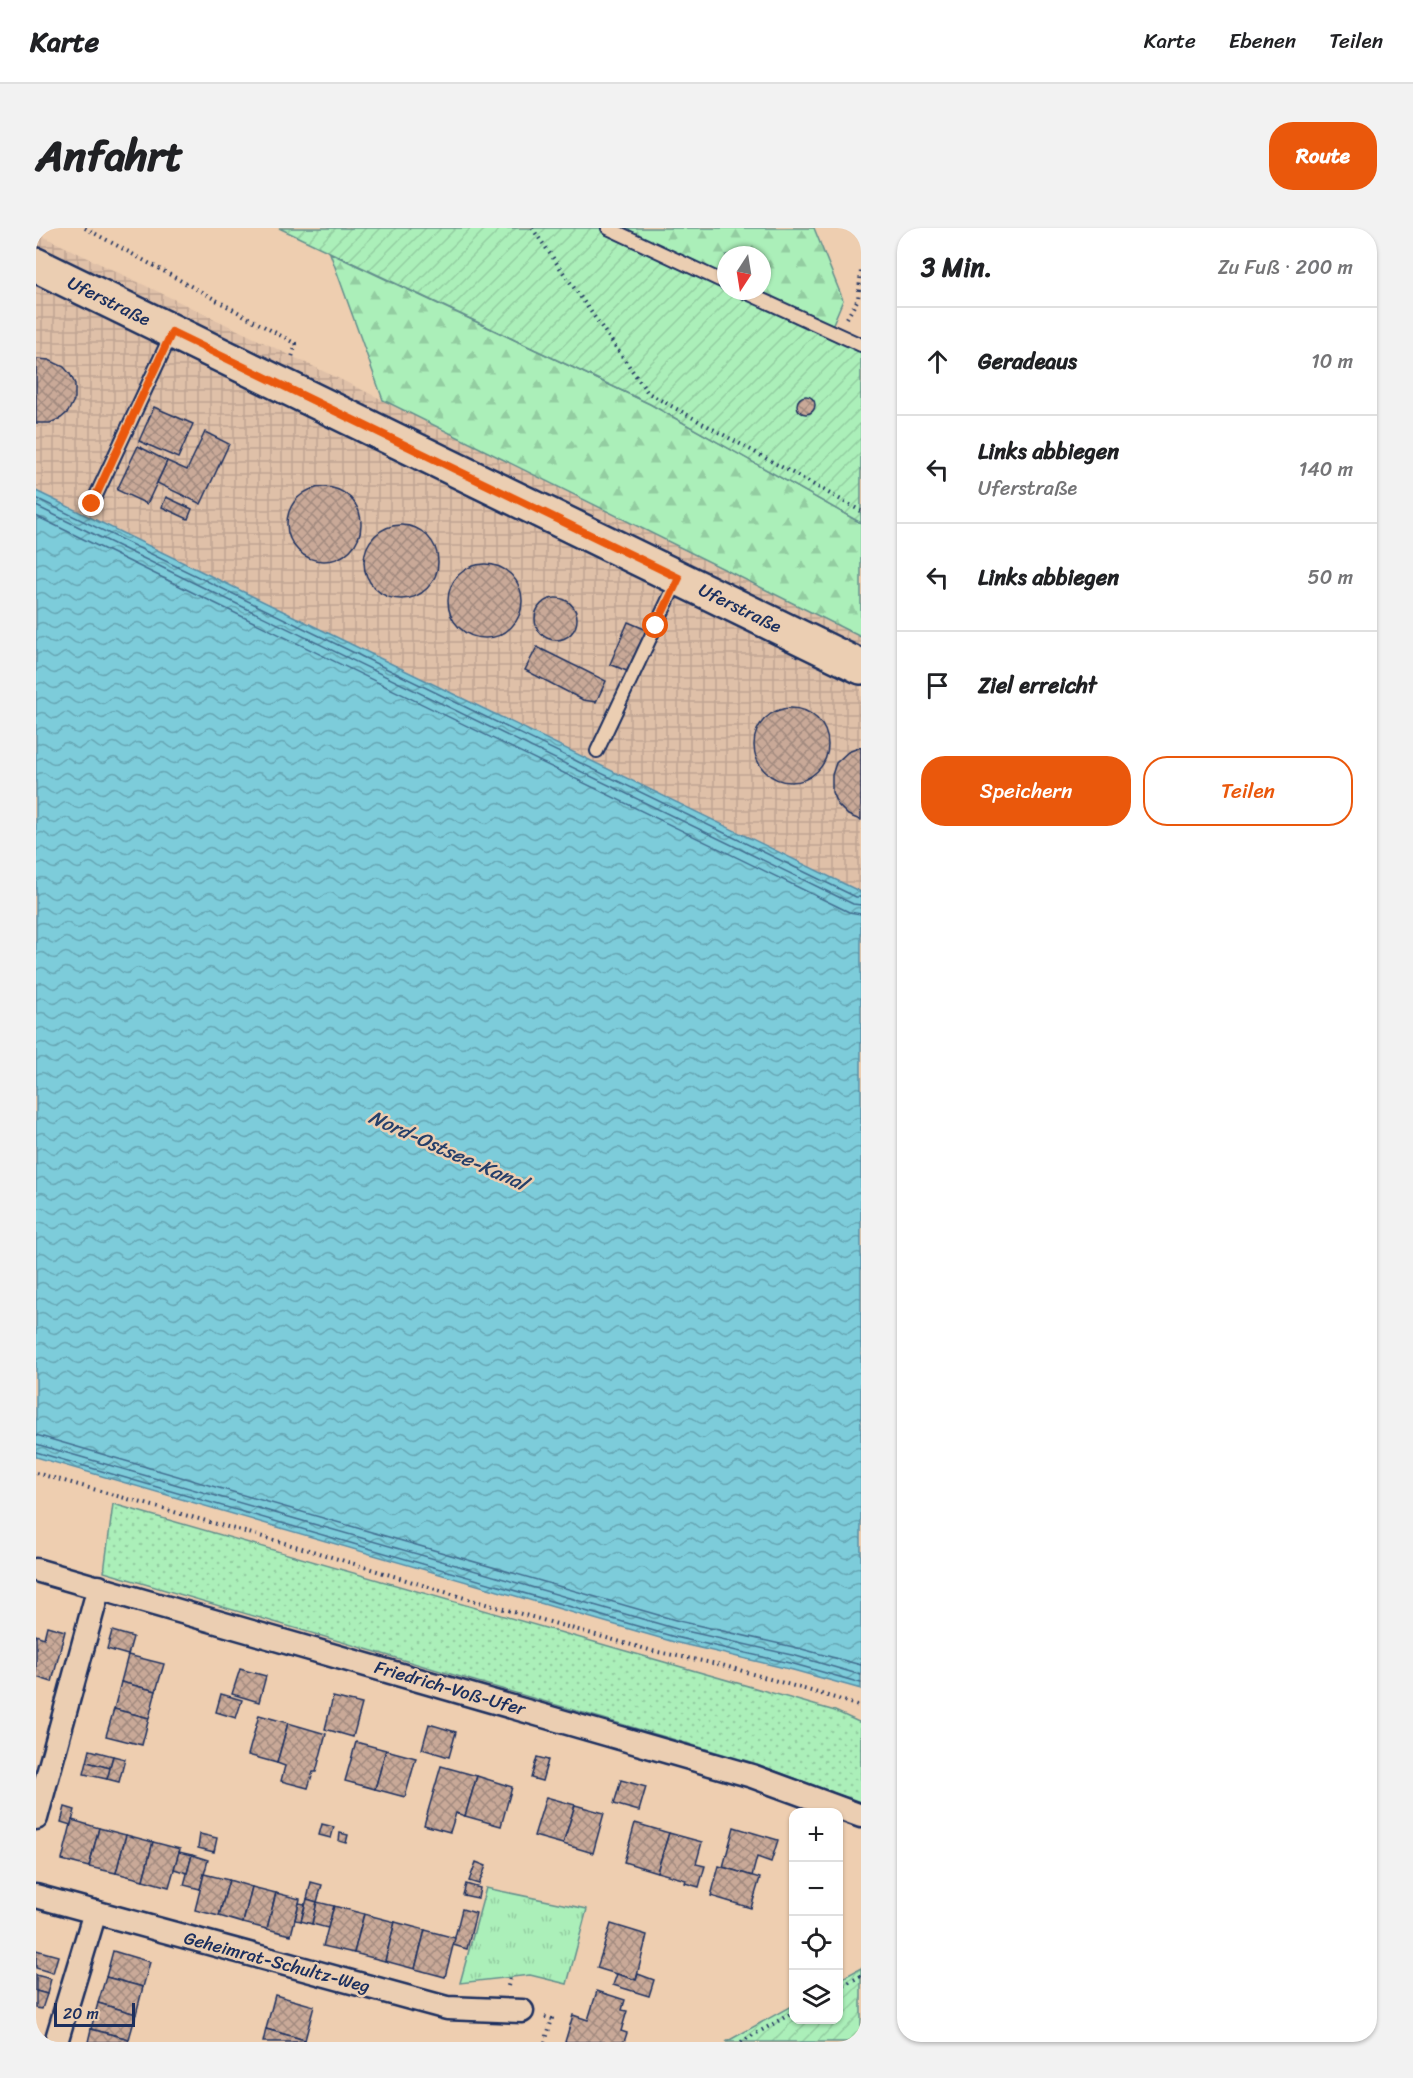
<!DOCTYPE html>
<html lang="de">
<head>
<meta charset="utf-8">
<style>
  :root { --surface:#fff; --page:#f2f2f2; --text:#202124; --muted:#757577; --line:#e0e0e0; --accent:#ea580c }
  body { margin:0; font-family:Sriracha,sans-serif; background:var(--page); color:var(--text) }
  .controls { position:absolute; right:18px; bottom:18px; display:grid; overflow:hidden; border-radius:12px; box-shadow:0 2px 4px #0004 }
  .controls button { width:54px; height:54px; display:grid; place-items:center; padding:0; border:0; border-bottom:2px solid var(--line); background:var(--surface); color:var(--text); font:30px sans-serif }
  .compass { position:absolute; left:681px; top:18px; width:54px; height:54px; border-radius:50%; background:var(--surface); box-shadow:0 2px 4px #0004; rotate:192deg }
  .scale { position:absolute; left:18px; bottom:15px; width:81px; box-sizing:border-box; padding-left:6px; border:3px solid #1b2f5e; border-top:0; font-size:16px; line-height:21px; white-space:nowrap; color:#1b2f5e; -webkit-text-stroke:4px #ebceb2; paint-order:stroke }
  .stop { position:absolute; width:18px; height:18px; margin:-14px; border:4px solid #ea580c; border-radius:50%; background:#fff }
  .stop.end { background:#ea580c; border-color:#fff; box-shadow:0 2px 6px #0008 }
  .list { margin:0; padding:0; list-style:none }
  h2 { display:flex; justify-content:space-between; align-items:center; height:78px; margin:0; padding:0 24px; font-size:26px }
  h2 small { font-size:20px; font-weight:400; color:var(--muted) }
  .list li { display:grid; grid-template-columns:39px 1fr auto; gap:18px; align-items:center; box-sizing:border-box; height:108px; padding:0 24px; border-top:2px solid var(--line) }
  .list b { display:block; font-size:22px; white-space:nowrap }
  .list p { margin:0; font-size:20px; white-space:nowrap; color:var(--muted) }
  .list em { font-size:20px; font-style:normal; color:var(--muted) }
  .actions { display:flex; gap:12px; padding:18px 24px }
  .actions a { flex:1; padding:14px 0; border:2px solid var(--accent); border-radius:24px; text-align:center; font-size:21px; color:var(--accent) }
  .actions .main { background:var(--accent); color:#fff }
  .icon { flex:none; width:33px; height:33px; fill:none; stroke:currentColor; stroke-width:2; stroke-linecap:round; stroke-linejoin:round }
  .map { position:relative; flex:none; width:825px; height:1814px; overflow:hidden; border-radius:24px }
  header { display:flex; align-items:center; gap:36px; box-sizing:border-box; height:84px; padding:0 30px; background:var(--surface); border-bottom:2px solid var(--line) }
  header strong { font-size:28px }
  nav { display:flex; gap:33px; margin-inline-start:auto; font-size:21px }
  .intro { display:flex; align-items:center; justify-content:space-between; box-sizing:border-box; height:144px; padding:0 36px }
  h1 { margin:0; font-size:42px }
  .button { padding:15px 27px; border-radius:24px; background:var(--accent); color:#fff; font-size:21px; font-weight:700 }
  main { display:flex; gap:36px; padding:0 36px }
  aside { flex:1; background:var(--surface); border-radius:24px; box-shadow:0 2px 4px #0004 }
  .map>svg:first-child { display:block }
  .industrial { fill:url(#industrial-grid) }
  .grass { fill:url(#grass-dots); stroke:#638f8c; stroke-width:1.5 }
  .forest { fill:url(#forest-firs); stroke:#638f8c; stroke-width:1.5 }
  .park { fill:url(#park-tufts); stroke:#638f8c; stroke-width:1.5 }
  .garden { fill:url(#garden-furrows); stroke:#638f8c; stroke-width:1.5 }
  .water { fill:url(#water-waves); stroke:#568da8; stroke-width:1.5 }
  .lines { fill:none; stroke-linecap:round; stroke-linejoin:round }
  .shore { stroke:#426e90; stroke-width:1.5 }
  .building { fill:url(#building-cross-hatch); stroke:#1b2f5e; stroke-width:1.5 }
  .lane-casing { stroke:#1b2f5e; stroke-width:16 }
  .street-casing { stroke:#1b2f5e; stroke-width:27 }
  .secondary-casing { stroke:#1b2f5e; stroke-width:38 }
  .path { stroke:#1b2f5e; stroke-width:4; stroke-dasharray:1.5 4.5; stroke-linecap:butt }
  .lane { stroke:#ebceb2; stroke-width:12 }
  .street { stroke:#ebceb2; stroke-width:22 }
  .secondary { stroke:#ebceb2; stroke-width:33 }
  .route { stroke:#ea580c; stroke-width:8 }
  .labels { text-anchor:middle; stroke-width:5; stroke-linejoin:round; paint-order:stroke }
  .street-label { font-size:18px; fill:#1b2f5e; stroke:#ebceb2 }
  .water-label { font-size:20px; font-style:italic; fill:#253f6a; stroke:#ebceb2 }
</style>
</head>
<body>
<header>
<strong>Karte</strong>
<nav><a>Karte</a><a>Ebenen</a><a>Teilen</a></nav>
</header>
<div class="intro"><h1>Anfahrt</h1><a class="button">Route</a></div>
<main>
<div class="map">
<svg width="825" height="1814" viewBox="0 0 825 1814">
  <defs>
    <pattern id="industrial-grid" width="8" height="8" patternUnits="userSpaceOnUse" patternTransform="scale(1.5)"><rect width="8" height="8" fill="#dfc0a8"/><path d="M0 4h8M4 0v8" fill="none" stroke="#bfa593"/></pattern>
    <pattern id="grass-dots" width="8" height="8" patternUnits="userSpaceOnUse" patternTransform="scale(1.5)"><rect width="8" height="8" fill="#abefb9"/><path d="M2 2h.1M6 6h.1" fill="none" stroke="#93cda1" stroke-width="1.8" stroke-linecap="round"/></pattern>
    <pattern id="forest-firs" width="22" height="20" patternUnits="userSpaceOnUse" patternTransform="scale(1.5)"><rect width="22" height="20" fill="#abefb9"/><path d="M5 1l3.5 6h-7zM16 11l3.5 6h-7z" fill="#93cda1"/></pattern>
    <pattern id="park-tufts" width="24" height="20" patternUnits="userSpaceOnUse" patternTransform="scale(1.5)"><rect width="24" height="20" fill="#abefb9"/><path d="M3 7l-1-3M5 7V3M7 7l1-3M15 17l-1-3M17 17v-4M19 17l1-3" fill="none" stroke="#93cda1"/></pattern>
    <pattern id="garden-furrows" width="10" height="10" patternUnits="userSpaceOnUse" patternTransform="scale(1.5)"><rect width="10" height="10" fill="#abefb9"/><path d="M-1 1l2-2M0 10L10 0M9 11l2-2" fill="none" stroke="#93cda1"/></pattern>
    <pattern id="water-waves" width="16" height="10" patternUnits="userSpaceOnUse" patternTransform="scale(1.5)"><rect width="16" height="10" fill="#7dccda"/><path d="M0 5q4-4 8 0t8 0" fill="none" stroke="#66a6b4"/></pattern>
    <pattern id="building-cross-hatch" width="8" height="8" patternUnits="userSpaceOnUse" patternTransform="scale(1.5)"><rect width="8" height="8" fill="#c9a998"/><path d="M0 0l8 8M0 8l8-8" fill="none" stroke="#a28a7f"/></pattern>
  </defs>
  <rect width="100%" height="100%" fill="#eeceb0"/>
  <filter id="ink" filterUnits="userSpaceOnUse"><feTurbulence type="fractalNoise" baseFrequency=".0167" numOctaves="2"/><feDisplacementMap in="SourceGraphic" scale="12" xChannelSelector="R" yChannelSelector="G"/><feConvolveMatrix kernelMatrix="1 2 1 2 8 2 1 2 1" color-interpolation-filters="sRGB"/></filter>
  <g filter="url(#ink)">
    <!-- industrial -->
    <polygon class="industrial" points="0,5 347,172 825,409 825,664 0,263"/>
    <!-- grass -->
    <polygon class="grass" points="77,1276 799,1483 825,1495 825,1575 721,1536 68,1344"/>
    <!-- forest -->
    <g class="forest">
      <polygon points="579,0 778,0 807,72 796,98 718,63 726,63 726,27 690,27 690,50"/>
      <polygon points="294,25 614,176 825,295 825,409 347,172"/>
    </g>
    <!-- park -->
    <polygon class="park" points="450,1660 551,1681 531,1756 494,1747 424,1755"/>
    <!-- garden -->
    <g class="garden">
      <polygon points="243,0 579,0 690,50 690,63 718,63 825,112 825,295 614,176"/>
      <polygon points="825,1740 825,1814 690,1814 757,1777 758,1792 802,1792 803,1752"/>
    </g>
    <!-- water -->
    <polygon class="water" points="0,263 825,664 825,1461 757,1442 638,1414 0,1229"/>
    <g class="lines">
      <!-- shore -->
      <g class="shore">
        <polyline points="0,270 820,669 825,669"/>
        <polyline points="0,278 817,676 825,677"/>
        <polyline points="0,288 813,684 825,686"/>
        <polyline points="0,1207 643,1393 762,1420 825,1437"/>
        <polyline points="0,1216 641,1401 760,1428 825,1447"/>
        <polyline points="0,1224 639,1409 758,1436 825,1455"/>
      </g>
    </g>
    <!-- building -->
    <g class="building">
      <polygon points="2,131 13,132 28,139 34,146 39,156 39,170 32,184 25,190 14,195 0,195 0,132"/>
      <circle cx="770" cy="177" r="9"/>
      <polygon points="118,179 157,196 142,230 103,213"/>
      <polygon points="169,204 193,216 165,276 121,255 131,233 151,242"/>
      <polygon points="102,218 131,233 111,276 81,262"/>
      <circle cx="288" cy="296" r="37"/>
      <polygon points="130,269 156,281 152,291 126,279"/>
      <circle cx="365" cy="334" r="37"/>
      <circle cx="449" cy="373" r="37"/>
      <circle cx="520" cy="391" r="21"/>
      <polygon points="592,394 611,402 593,444 574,436"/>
      <polygon points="501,419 570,453 560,474 547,472 489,442"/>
      <circle cx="755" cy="517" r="37"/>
      <polygon points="825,519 825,592 824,592 812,587 801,576 796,564 796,547 800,535 812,524"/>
      <polygon points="11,1398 29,1403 16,1454 0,1449 0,1407 8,1410"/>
      <polygon points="76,1403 97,1409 92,1427 71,1421"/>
      <polygon points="92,1427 128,1436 120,1463 85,1454"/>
      <polygon points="204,1441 230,1448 223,1474 196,1466"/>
      <polygon points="85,1454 120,1463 113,1490 78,1481"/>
      <polygon points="185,1466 206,1472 200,1490 180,1484"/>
      <polygon points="297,1469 326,1476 317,1509 289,1501"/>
      <polygon points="78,1481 113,1490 106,1517 70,1508"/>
      <polygon points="223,1487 252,1495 241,1535 212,1527"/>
      <polygon points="252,1495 290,1506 280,1544 277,1544 272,1560 245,1553 249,1538 241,1535"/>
      <polygon points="393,1496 420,1504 413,1529 386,1521"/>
      <polygon points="320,1514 350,1522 339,1561 309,1553"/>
      <polygon points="54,1522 77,1528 74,1540 51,1534"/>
      <polygon points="350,1522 380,1530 369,1569 339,1561"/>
      <polygon points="77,1528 89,1531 83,1554 71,1551"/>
      <polygon points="501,1529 512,1532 506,1553 495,1550"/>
      <polygon points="51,1534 74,1540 71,1551 48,1546"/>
      <polygon points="405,1538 441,1548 429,1588 420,1585 414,1604 388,1597"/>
      <polygon points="441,1548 476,1559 465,1598 429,1588"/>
      <polygon points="585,1552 610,1559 603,1583 578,1576"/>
      <polygon points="510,1569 539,1577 527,1616 498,1608"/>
      <polygon points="539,1577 568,1585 557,1625 527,1616"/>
      <polygon points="29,1579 39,1582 35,1597 25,1594"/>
      <polygon points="36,1592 63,1600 53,1639 26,1632"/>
      <polygon points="599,1595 633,1605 621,1644 588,1634"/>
      <polygon points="286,1596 298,1599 295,1610 283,1607"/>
      <polygon points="698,1599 742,1612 735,1634 721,1629 716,1648 687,1639"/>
      <polygon points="63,1600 90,1607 80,1645 53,1639"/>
      <polygon points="304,1605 312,1607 310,1615 303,1613"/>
      <polygon points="633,1605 666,1614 660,1636 669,1638 663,1659 649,1655 650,1652 621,1644"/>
      <polygon points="164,1606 181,1610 178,1624 162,1620"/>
      <polygon points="90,1607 117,1614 107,1652 80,1645"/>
      <polygon points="117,1614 144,1621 133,1659 107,1652"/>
      <polygon points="143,1624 156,1627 151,1645 138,1641"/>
      <polygon points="156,1627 172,1632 164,1661 148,1657"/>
      <polygon points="440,1634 450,1638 443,1656 433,1653"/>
      <polygon points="683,1638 724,1650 715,1680 675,1668"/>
      <polygon points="168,1646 193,1652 183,1688 159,1682"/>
      <polygon points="193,1652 216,1659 207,1695 183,1688"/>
      <polygon points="275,1654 286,1657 281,1674 271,1671"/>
      <polygon points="430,1656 444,1660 442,1670 427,1667"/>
      <polygon points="216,1659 240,1665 231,1701 207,1695"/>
      <polygon points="240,1665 264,1671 255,1707 231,1701"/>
      <polygon points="271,1671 281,1674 276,1696 265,1693"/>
      <polygon points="281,1674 298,1678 292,1700 276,1696"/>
      <polygon points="263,1675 269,1676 265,1693 259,1692"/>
      <polygon points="298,1678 328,1686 318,1725 287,1718"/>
      <polygon points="426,1681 440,1685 431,1721 417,1717"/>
      <polygon points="328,1686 359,1694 349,1733 318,1725"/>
      <polygon points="359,1694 389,1702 379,1741 349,1733"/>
      <polygon points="575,1696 611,1707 600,1752 561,1740"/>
      <polygon points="389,1702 419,1710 409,1749 379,1741"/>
      <polygon points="0,1722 22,1728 17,1745 0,1740"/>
      <polygon points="77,1723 114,1734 107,1759 70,1749"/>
      <polygon points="581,1746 600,1752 602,1746 618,1752 613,1768 577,1757"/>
      <polygon points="0,1747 15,1751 11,1766 0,1763"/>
      <polygon points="70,1749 107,1759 100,1786 62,1775"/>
      <polygon points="0,1763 11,1766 6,1781 0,1780"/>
      <polygon points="561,1763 589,1772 586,1782 591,1783 585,1803 591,1805 588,1814 529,1814 537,1787 552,1792"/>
      <polygon points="239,1767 278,1778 269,1812 230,1801"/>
      <polygon points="62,1775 100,1786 93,1811 55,1801"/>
      <polygon points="55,1801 93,1811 92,1814 52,1814"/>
      <polygon points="230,1801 269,1812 268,1814 227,1814"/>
    </g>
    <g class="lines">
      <defs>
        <g id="lane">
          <polyline points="572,0 690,55"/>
          <polyline points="707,63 825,117"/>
          <polyline points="56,276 136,105"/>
          <polyline points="561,523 642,351"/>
        </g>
        <g id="street">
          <polyline points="0,1342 716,1548 825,1588"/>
          <polyline points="0,1590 63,1359"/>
          <polyline points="0,1668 411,1780 486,1783"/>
          <polyline points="20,1814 59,1684"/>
        </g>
        <polyline id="secondary" points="0,37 825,439"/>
      </defs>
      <!-- lane casing -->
      <use href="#lane" class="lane-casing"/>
      <!-- street casing -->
      <use href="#street" class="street-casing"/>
      <!-- secondary casing -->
      <use href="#secondary" class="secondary-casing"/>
      <!-- path -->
      <g class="path">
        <polyline points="49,0 260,116 256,129"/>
        <polyline points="496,0 612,165 825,283"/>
        <polyline points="811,90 822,71 825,43"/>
        <polyline points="0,1245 273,1322 432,1371 617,1423 686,1437 799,1470 825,1479"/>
        <polyline points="472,1758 474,1749"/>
        <polyline points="802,1760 825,1748"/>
        <polyline points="509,1789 516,1791 509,1814"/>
        <polyline points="705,1814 758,1784"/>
      </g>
      <!-- lane -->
      <use href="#lane" class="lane"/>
      <!-- street -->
      <use href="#street" class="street"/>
      <!-- secondary -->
      <use href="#secondary" class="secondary"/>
    </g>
  </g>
  <g class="lines" filter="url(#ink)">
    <!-- route -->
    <polyline class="route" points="56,276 136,104 643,350 620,398"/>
  </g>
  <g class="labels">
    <!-- street labels -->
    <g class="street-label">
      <text transform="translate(73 73) rotate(26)" y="6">Uferstraße</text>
      <text transform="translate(704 380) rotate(26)" y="6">Uferstraße</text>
      <text transform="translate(414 1460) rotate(16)" y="6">Friedrich-Voß-Ufer</text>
      <text transform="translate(241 1734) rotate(15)" y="6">Geheimrat-Schultz-Weg</text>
    </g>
    <!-- water labels -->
    <g class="water-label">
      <text transform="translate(412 922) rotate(24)" y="7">Nord-Ostsee-Kanal</text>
    </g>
  </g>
</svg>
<div class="controls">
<button>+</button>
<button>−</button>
<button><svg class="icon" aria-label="locate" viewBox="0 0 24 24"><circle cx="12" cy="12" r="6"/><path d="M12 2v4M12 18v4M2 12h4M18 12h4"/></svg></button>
<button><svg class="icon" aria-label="layers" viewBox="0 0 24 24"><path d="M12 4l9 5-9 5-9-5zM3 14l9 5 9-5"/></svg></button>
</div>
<svg class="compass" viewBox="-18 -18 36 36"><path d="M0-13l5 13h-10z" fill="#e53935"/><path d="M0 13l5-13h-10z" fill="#757577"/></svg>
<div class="scale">20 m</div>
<div class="stop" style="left:620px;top:398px"></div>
<div class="stop end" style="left:56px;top:276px"></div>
</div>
<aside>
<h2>3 Min.<small>Zu Fuß · 200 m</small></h2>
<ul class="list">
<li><svg class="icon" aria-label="ahead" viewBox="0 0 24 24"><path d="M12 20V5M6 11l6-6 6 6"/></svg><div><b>Geradeaus</b></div><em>10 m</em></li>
<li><svg class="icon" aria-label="left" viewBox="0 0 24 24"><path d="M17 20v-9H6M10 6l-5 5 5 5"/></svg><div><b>Links abbiegen</b><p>Uferstraße</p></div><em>140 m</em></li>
<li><svg class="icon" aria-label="left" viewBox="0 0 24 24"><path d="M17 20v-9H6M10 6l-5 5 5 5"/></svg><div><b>Links abbiegen</b></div><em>50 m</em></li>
<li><svg class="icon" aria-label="arrive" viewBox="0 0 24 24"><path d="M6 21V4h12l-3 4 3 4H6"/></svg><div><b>Ziel erreicht</b></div></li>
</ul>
<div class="actions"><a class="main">Speichern</a><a>Teilen</a></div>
</aside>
</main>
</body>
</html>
